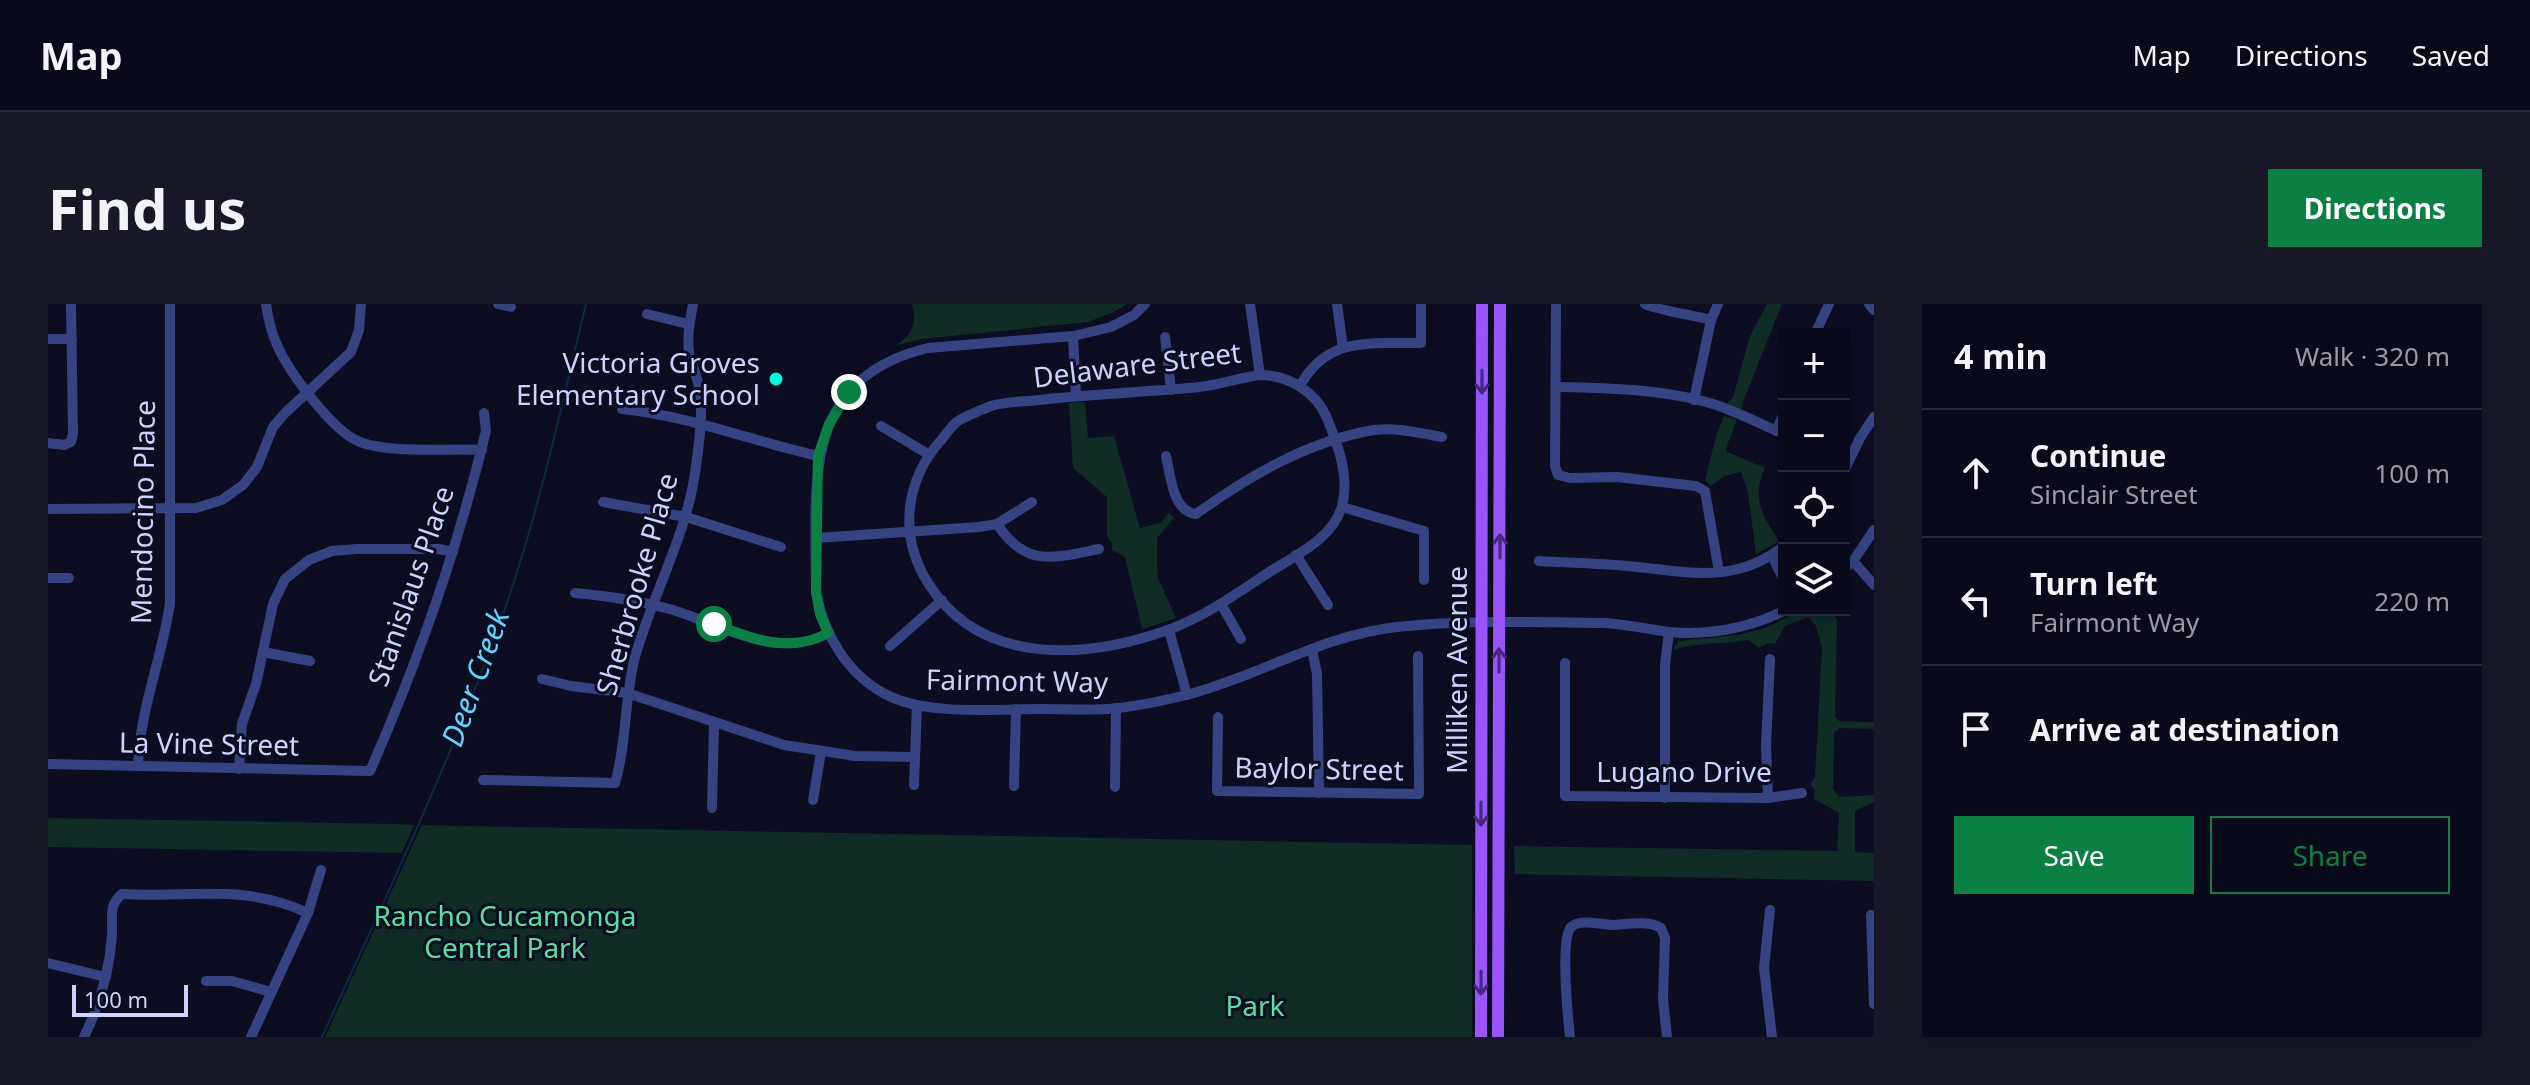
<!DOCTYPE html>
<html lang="en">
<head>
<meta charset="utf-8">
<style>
  :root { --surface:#090a19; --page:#171826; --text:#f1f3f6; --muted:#999aa2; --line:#292b38; --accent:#0b8043 }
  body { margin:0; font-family:"Noto Sans",sans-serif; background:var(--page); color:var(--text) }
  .controls { position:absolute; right:24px; top:24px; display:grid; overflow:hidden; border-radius:0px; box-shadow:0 4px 12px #0003 }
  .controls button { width:72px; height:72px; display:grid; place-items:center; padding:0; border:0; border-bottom:2px solid var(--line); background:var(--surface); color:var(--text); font:40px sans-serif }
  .scale { position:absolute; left:24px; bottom:20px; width:116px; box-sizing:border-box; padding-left:8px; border:4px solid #cdd2ff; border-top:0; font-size:22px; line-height:28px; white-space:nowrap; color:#cdd2ff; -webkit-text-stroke:6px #0c0d21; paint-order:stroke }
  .stop { position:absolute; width:24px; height:24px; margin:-18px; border:6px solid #0b8043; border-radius:50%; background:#fff }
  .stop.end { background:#0b8043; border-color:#fff; box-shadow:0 2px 8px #0008 }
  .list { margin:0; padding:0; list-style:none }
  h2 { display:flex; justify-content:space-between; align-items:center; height:104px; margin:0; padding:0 32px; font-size:34px }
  h2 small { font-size:26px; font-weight:400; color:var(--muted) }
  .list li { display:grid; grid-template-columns:52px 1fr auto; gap:24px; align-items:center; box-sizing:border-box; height:128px; padding:0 32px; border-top:2px solid var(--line) }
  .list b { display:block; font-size:30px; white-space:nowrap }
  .list p { margin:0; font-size:26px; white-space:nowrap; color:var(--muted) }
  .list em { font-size:26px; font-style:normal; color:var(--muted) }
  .actions { display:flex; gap:16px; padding:24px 32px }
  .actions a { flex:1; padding:18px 0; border:2px solid var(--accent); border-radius:0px; text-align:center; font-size:28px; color:var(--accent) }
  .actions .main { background:var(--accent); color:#fff }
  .icon { flex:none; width:44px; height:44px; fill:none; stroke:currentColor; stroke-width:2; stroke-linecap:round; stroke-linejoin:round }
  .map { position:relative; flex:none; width:1826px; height:733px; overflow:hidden; border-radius:0px }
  header { display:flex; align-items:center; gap:48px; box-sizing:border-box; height:112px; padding:0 40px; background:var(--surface); border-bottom:2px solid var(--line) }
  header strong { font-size:38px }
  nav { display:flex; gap:44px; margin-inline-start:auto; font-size:28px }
  .intro { display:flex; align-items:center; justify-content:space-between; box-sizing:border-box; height:192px; padding:0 48px }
  h1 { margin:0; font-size:56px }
  .button { padding:20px 36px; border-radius:0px; background:var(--accent); color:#fff; font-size:28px; font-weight:700 }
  main { display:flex; gap:48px; padding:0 48px }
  aside { flex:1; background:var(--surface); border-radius:0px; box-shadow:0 4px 12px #0003 }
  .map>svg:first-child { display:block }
  .green { fill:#0f2c25 }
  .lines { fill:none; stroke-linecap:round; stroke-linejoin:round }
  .stream { stroke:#092b43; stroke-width:2 }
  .minor { stroke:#354382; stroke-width:10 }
  .major { stroke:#9a54ff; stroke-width:12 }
  .oneway { stroke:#45297a }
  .route { stroke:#0b8043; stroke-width:10 }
  .poi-dot { fill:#00f8dc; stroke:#0c0d21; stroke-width:3 }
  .labels { text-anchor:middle; stroke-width:6; stroke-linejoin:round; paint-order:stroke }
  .poi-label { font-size:28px; fill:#cdd2ff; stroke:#0c0d21; text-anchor:end }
  .street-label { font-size:28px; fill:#cdd2ff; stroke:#0c0d21 }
  .park-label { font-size:28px; fill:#54e3a1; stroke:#0c0d21 }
  .water-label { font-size:30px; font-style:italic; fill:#5bd6ff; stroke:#0c0d21 }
</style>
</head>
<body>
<header>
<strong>Map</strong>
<nav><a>Map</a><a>Directions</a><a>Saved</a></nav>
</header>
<div class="intro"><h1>Find us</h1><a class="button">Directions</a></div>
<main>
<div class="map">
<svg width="1826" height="733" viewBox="0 0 1826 733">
  <rect width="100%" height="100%" fill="#0c0d21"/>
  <!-- green -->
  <g class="green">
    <path d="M864 0H1079L1066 8 1040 18 874 35 849 41C865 29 869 19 864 0Z"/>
    <polygon points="1719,0 1734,0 1695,98 1694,106 1679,100 1685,93 1702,32"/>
    <polygon points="1037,98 1040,134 1066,132 1092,224 1113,219 1121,209 1126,214 1109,234 1109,262 1110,274 1128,314 1094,325 1077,253 1064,246 1064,239 1059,232 1059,193 1025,164 1021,99"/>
    <path d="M1676 112 1689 116 1678 144 1679 148 1717 164C1703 193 1714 213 1732 237L1708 250 1700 189 1693 168 1676 172 1663 182 1657 176C1663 154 1666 134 1676 112Z"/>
    <path d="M1754 306H1782L1789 316 1787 412 1791 417 1826 418V425L1792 424 1786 428 1785 485 1792 493 1826 491V498L1807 507V548L1826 549V577L1467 570 1466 542 1789 547 1791 509 1766 495 1767 486 1762 480 1767 473 1774 344 1768 322 1760 313 1737 322 1727 340 1721 339 1711 344 1700 336C1675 340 1649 338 1625 346L1630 337 1690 331 1717 324Z"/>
    <polygon points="0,514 349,520 366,521 354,549 0,543"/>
    <polygon points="374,521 1424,541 1424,733 277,733"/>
  </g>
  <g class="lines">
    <!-- stream -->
    <path class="stream" d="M274 733C341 586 411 440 463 287 494 193 515 96 538 0"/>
    <!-- minor -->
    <g class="minor">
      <path d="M218 0C220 14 223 28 229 41 241 68 285 128 312 138 343 150 398 144 434 146"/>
      <polyline points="450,0 463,3"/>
      <path d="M1097 0 1086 11 1063 23 1025 32 880 44C751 75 768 183 768 288 776 330 798 369 837 390 877 412 947 405 993 405 1018 405 1045 407 1071 404 1095 401 1119 396 1142 390 1212 371 1276 331 1349 323 1417 316 1487 318 1555 319 1578 320 1599 325 1621 328 1663 332 1701 324 1738 306"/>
      <polyline points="1202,0 1212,71"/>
      <polyline points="1289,0 1295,44"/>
      <polyline points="1508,0 1507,162 1510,171 1522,174 1569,173 1648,182 1657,187 1671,268"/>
      <path d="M1597 0C1603 5 1650 12 1663 16"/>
      <polyline points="1821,0 1826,6"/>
      <polyline points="599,10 640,20"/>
      <polyline points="1767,30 1781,0"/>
      <polyline points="1025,32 1028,92"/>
      <polyline points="1117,33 1123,86"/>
      <polyline points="0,35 24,35"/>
      <path d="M1212 71C1241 71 1268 88 1279 114 1290 142 1302 172 1294 202 1285 235 1246 252 1220 269 1188 290 1156 313 1120 326 1038 355 933 363 880 279 850 231 857 176 894 135 899 129 904 121 910 117 920 111 933 106 943 102 957 97 976 98 991 96 1041 91 1091 88 1142 84 1166 83 1188 74 1212 71Z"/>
      <path d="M1252 82C1279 31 1325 40 1373 39V0"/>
      <path d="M1508 83C1560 84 1624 85 1674 103 1695 111 1715 121 1736 130"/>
      <polyline points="1646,96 1663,16 1670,0"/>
      <path d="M574 105C642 112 704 137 770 152"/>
      <polyline points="833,122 880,150"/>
      <polyline points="1728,127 1736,109"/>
      <polyline points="0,139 16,141 23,138 25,130 23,0"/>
      <path d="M1118 152C1123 172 1124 207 1148 210 1201 172 1260 137 1326 126 1348 123 1372 129 1394 133"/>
      <polyline points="1796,167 1812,134 1826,113"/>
      <polyline points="555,198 638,213 733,243"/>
      <polyline points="1294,203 1376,227 1376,276"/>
      <polyline points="0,205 148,204 174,196 195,181 209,163 225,123 237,109 303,48 311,26 313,0"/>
      <path d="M949 220C978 264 1006 254 1051 245"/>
      <polyline points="768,234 931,223 949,220 984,198"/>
      <polyline points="1248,251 1280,301"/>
      <polyline points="1724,252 1736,276"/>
      <path d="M1491 257C1521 259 1550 259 1579 262 1637 267 1685 282 1736 242"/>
      <polyline points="1805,257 1826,281"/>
      <polyline points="1796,265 1805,257 1826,226"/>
      <polyline points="0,274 21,274"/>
      <path d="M527 289C560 292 593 297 625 306 674 321 730 357 780 329"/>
      <polyline points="1173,300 1193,335"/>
      <polyline points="1121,326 1139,391"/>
      <polyline points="842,342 894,296"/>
      <polyline points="1264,345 1269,370 1271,489"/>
      <polyline points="215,348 262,357"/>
      <polyline points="1517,359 1517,492 1720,494 1754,489"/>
      <polyline points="494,375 523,382 579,389 736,441 807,452 866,453"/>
      <polyline points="1170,413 1169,487 1371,490 1370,352"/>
      <path d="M0 460 322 467C370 358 410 243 438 127L436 109"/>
      <path d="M90 462C92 404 114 355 122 299V0"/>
      <polyline points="191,465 194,420 208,380 225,300 237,275 261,256 284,247 309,245 391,245 405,248"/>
      <path d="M435 476 567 479C579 439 576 395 587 353 605 289 640 229 648 162 651 139 655 112 652 89 651 75 643 62 641 48 639 32 642 16 645 0"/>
      <polyline points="866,481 869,401"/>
      <polyline points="966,482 968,405"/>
      <polyline points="1067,483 1068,404"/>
      <polyline points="1617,494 1617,361 1621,328"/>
      <polyline points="1720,494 1718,442 1722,355"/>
      <polyline points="765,496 773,448"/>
      <polyline points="664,504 666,419"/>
      <polyline points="1722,606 1716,664 1724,733"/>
      <polyline points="1823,611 1826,700"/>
      <polyline points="0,659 58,673"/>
      <polyline points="158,677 184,677 223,688"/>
      <path d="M36 733C52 700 62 666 64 630 65 614 60 601 74 590 140 594 196 579 260 609"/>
      <polyline points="203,733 260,609 273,566"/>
      <path d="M1522 733C1520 714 1512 635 1523 623 1532 614 1553 621 1565 621 1581 620 1600 616 1613 624L1617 634 1615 695 1619 733"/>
    </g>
    <!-- major -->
    <g class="major">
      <polyline points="1433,733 1434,0"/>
      <polyline points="1450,733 1452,0"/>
    </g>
  </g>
  <!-- one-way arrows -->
  <defs><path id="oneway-shaft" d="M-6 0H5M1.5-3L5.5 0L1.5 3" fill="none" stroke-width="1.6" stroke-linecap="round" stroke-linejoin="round" transform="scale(2)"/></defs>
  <g class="oneway">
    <use href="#oneway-shaft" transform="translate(1434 78) rotate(90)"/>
    <use href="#oneway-shaft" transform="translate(1452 242) rotate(-90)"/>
    <use href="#oneway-shaft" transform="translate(1451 356) rotate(-90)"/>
    <use href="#oneway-shaft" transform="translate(1433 510) rotate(90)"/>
    <use href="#oneway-shaft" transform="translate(1433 679) rotate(90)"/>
  </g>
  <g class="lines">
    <!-- route -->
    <path class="route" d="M666 320C703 335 743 350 780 329L772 310 768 288 770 152 781 120 801 88"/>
  </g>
  <!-- markers -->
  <circle class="poi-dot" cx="728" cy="75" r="8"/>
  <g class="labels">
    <!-- poi labels -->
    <g class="poi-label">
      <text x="712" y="69">Victoria Groves<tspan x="712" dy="32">Elementary School</tspan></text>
    </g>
    <!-- street labels -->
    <g class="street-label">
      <text transform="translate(1089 61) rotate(-7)" y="10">Delaware Street</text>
      <text transform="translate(95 208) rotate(-89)" y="10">Mendocino Place</text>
      <text transform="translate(589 280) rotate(-74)" y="10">Sherbrooke Place</text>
      <text transform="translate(363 282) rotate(-71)" y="10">Stanislaus Place</text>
      <text transform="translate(1409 366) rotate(-90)" y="10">Milliken Avenue</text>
      <text transform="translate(969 377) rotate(1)" y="10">Fairmont Way</text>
      <text transform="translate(161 440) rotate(1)" y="10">La Vine Street</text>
      <text transform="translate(1271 465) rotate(1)" y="10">Baylor Street</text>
      <text x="1636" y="478">Lugano Drive</text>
    </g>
    <!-- park labels -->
    <g class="park-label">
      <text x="457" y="622">Rancho Cucamonga<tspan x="457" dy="32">Central Park</tspan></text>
      <text x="1207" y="712">Park</text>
    </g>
    <!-- water labels -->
    <g class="water-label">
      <text transform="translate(428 374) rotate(-70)" y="10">Deer Creek</text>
    </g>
  </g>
</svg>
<div class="controls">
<button>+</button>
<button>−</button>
<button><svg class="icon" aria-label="locate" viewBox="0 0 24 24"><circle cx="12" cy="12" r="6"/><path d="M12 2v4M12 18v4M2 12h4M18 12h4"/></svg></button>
<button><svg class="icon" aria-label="layers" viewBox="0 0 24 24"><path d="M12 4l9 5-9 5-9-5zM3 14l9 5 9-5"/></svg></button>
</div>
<div class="scale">100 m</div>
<div class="stop" style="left:666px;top:320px"></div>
<div class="stop end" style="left:801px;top:88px"></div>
</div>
<aside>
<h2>4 min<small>Walk · 320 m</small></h2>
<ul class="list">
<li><svg class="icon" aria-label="ahead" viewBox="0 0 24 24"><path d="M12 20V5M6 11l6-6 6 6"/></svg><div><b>Continue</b><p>Sinclair Street</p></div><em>100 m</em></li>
<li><svg class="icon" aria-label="left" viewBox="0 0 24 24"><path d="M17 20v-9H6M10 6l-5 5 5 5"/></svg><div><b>Turn left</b><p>Fairmont Way</p></div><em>220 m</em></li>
<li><svg class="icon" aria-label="arrive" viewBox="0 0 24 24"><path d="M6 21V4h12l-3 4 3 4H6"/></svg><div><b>Arrive at destination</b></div></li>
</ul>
<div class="actions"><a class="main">Save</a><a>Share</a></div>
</aside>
</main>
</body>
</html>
